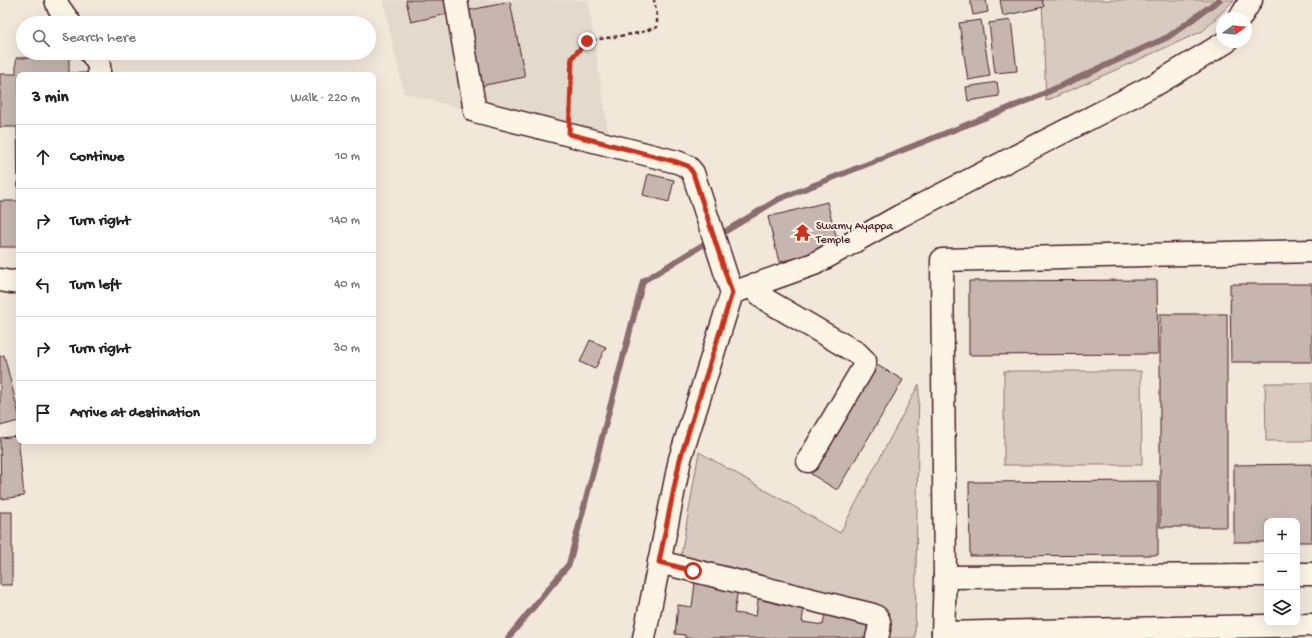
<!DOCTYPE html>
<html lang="en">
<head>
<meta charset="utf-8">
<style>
  :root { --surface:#fff; --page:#f2f2f2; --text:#222; --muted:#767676; --line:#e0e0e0 }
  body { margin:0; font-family:"Gochi Hand",sans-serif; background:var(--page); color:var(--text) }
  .controls { position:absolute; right:12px; bottom:12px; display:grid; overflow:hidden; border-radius:8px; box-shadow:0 4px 16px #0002 }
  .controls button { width:36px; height:36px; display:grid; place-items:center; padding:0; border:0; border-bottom:1px solid var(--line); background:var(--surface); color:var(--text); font:20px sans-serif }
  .compass { position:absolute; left:1216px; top:12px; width:36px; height:36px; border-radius:50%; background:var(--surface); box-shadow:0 4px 16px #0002; rotate:75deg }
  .stop { position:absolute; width:12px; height:12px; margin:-9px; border:3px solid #c8321e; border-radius:50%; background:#fff }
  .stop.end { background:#c8321e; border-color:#fff; box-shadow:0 1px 4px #0008 }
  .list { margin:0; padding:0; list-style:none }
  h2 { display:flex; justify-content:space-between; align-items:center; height:52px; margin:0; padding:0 16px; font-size:17px }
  h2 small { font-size:13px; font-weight:400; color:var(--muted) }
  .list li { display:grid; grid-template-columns:26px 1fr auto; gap:12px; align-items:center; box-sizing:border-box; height:64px; padding:0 16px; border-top:1px solid var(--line) }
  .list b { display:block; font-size:15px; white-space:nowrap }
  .list em { font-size:13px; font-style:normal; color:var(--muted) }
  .icon { flex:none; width:22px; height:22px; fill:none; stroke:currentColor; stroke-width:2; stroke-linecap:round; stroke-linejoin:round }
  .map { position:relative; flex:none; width:1312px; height:638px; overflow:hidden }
  .search { position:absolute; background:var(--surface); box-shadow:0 4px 16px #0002; left:16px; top:16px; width:360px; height:44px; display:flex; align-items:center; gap:10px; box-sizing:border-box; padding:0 14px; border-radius:22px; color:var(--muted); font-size:15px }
  .panel { position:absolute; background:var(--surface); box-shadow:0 4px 16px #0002; left:16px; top:72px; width:360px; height:372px; border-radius:8px }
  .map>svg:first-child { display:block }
  .built { fill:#e4d9cd }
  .green { fill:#d8cac0; stroke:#917476 }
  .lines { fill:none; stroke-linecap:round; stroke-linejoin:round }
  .stream { stroke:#8b6d6f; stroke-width:6 }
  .building { fill:#c7b6af; stroke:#4a1f2b }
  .minor-casing { stroke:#4a1f2b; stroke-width:25 }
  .path { stroke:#4a1f2b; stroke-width:2.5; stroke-dasharray:4 3; stroke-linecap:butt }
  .minor { stroke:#fcf5e5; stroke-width:22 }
  .route { stroke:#c8321e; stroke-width:5 }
  .labels { text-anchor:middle; stroke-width:4; stroke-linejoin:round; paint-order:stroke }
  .poi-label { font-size:12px; fill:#4a1f2b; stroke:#fcf5e5; text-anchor:start }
</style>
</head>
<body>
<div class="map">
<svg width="1312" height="638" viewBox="0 0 1312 638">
  <rect width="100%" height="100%" fill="#f1e8da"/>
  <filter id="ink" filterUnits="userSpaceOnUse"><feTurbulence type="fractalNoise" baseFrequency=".025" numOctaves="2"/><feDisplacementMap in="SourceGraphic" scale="8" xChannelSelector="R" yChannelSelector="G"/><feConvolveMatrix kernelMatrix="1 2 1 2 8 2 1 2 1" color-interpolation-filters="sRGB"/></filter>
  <g filter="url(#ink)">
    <!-- built -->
    <polygon class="built" points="383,0 588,0 611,149 404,93"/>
    <!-- green -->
    <g class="green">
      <polygon points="1042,0 1234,0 1203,31 1046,101"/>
      <polygon points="1141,371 1142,465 1004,465 1004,371"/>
      <polygon points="1265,383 1312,383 1312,441 1266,441"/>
      <polygon points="919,384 915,638 879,638 883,613 679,567 699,452 840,533"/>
    </g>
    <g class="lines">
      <!-- stream -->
      <polyline class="stream" points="508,638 569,564 643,281 779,199 1032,99 1168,37 1219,0"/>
    </g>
    <!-- building -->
    <g class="building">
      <polygon points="406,0 449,0 452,13 411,22"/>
      <polygon points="970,0 986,0 988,12 973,15"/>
      <polygon points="1000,0 1042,0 1044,7 1003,16"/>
      <polygon points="510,2 525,77 480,86 465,11"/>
      <polygon points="981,20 990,76 968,80 959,23"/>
      <polygon points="1011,20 1017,71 995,73 989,23"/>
      <polygon points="69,57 69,73 93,73 93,75 19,75 19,259 19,247 0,247 0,201 18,201 17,127 0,127 0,74 16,74 16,58"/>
      <polygon points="997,82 999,96 968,101 966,87"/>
      <polygon points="648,174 674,180 669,202 643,195"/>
      <polygon points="827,202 839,247 779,262 768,217"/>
      <polygon points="1157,280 1158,354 969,355 969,281"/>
      <polygon points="1230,284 1312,284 1312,362 1231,362"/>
      <rect x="1160" y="314" width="67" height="213"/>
      <polygon points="590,340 606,347 595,369 580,362"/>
      <polygon points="4,355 19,415 19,421 0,426 0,356"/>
      <polygon points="877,365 903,380 837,490 811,474"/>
      <polygon points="18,436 24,496 1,499 0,438"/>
      <polygon points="1312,464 1312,542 1297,542 1297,521 1267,521 1267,542 1234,542 1234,465"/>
      <polygon points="1158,481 1158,555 970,556 969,482"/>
      <rect x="0" y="512" width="12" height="73"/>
      <polygon points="695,583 738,589 734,613 756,616 759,592 805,599 802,622 823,625 825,613 868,619 866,638 685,638 685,635 675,634 678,605 692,607"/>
    </g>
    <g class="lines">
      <defs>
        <g id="minor">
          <polyline points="56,0 58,6 70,23"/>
          <polyline points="456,0 475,111 677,162 687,166 693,173 732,293"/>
          <polyline points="1240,18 1251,0"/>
          <polyline points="91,53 99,65 99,75"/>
          <polyline points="0,280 11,282 19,281"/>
          <polyline points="751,287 768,301 857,353 865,361 863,368 808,461"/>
          <path d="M659 562 873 615C883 619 879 630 877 638"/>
          <polyline points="1297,574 1312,574"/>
          <polyline points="1267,575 945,577 942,260 1312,251"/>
          <polyline points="943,633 945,577"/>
          <polyline points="644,638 680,459 732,293 814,264 900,216 1158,83 1226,42"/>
          <polyline points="943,638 943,633 1312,625"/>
        </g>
      </defs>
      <!-- minor casing -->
      <use href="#minor" class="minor-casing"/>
      <!-- path -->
      <polyline class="path" points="570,113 571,58 587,41 639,33 657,27 657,16 654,0"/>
      <!-- minor -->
      <use href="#minor" class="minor"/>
    </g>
  </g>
  <g class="lines" filter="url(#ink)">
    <!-- route -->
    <polyline class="route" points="587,41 572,58 569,134 677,162 688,166 693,173 732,293 680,459 659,562 693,571"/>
  </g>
  <!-- icons -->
  <defs>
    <symbol id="temple-bare" viewBox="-9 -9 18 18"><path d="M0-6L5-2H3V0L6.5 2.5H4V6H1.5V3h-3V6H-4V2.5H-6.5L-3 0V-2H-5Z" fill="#c8321e" stroke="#fcf5e5" stroke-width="2.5" paint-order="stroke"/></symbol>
  </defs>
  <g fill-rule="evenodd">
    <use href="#temple-bare" x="790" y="220" width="25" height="25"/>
  </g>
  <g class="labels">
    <!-- poi labels -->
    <g class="poi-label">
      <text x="816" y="229">Swamy Ayappa<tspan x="816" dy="14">Temple</tspan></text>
    </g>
  </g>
</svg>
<div class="controls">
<button>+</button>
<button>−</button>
<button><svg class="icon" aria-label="layers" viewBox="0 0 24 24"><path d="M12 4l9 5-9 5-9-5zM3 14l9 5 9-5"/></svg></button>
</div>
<svg class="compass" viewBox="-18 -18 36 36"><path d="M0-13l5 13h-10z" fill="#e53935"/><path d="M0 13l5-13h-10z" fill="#767676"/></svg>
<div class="stop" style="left:693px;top:571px"></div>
<div class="stop end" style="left:587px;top:41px"></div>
<div class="search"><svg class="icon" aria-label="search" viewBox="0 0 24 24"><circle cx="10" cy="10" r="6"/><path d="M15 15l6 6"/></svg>Search here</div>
<section class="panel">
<h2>3 min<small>Walk · 220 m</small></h2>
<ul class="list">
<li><svg class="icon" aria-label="ahead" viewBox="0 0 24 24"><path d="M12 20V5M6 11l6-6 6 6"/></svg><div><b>Continue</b></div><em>10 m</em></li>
<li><svg class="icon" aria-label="right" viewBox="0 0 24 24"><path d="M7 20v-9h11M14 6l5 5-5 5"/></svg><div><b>Turn right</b></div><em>140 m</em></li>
<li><svg class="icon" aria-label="left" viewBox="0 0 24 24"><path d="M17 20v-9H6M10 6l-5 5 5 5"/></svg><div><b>Turn left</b></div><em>40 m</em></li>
<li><svg class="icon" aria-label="right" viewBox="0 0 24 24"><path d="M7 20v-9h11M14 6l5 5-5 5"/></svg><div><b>Turn right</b></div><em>30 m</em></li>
<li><svg class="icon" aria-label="arrive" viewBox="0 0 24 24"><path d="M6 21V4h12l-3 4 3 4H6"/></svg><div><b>Arrive at destination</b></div></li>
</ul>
</section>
</div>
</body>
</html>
